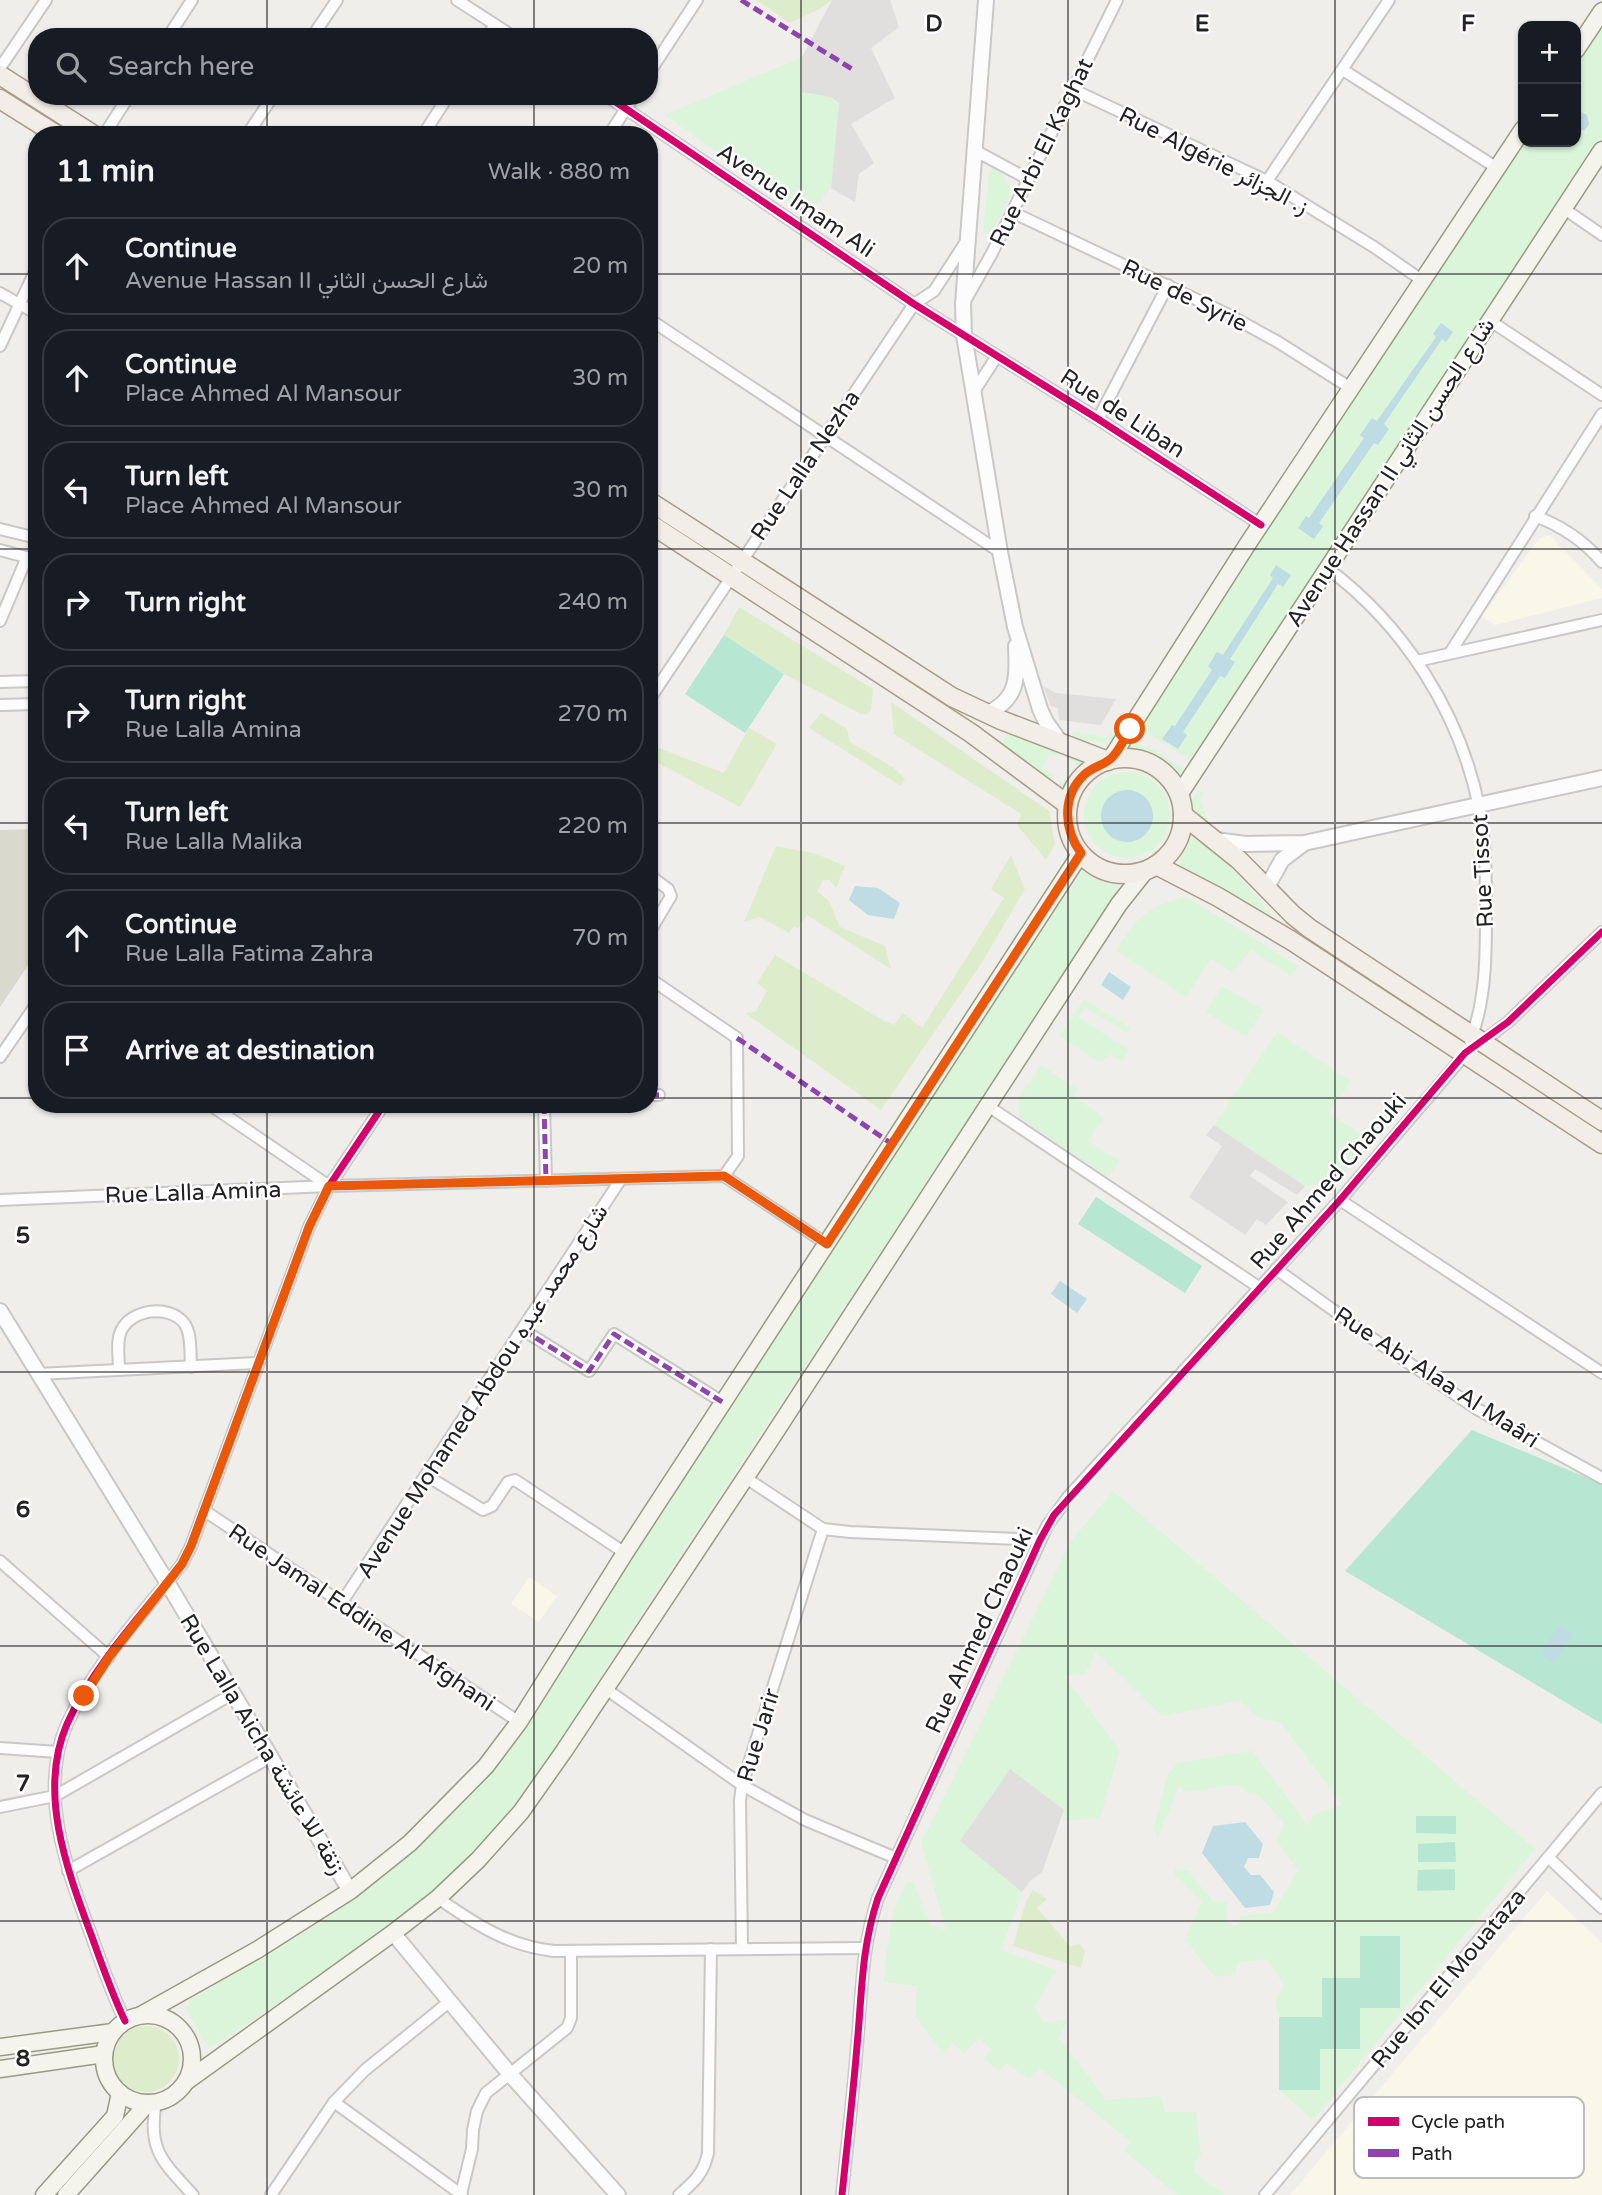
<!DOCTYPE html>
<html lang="en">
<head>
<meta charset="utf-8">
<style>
  :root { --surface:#171b24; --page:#20242c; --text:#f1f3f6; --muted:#9ea1a6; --line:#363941 }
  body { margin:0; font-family:"Varela Round",Vazirmatn,sans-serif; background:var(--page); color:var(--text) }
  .controls { position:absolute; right:21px; top:21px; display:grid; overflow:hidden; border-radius:14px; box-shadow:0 2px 5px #0004 }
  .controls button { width:63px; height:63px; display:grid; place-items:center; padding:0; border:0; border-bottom:2px solid var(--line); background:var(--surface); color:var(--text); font:35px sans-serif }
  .stop { position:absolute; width:21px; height:21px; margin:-16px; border:5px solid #ea580c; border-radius:50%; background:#fff }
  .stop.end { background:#ea580c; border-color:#fff; box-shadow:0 2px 7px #0008 }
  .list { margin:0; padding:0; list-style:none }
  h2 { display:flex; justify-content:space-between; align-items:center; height:91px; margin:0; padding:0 28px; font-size:30px }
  h2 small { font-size:23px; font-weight:400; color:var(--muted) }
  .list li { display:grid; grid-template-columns:46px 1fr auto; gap:21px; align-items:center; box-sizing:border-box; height:98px; margin:0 14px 14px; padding:0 14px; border:2px solid var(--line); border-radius:28px }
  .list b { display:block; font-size:26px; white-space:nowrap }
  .list p { margin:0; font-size:23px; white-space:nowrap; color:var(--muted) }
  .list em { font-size:23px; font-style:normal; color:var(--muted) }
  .icon { flex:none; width:38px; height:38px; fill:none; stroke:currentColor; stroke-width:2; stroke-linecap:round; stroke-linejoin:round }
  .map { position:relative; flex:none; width:1602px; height:2195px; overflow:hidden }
  .search { position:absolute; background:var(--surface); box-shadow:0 2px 5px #0004; left:28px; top:28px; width:630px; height:77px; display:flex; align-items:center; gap:18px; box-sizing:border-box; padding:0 24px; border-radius:28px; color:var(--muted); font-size:26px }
  .panel { position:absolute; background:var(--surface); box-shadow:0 2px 5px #0004; left:28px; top:126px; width:630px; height:987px; border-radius:28px }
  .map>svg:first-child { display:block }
  .education { fill:#f8f7e8 }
  .construction { fill:#d9d9cd }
  .grass { fill:#ddeccb }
  .park { fill:#daf5da }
  .pitch { fill:#b7e6d2 }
  .parking { fill:#e0dfde }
  .water { fill:#bfdbe3 }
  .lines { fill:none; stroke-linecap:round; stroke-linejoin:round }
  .minor-casing { stroke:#c9c8c7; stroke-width:14 }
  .tertiary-casing { stroke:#c9c8c7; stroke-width:18 }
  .secondary-casing { stroke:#999a82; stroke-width:19 }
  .primary-casing { stroke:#a79c86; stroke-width:21 }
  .minor { stroke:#fdfcfc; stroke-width:10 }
  .tertiary { stroke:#fdfcfc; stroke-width:14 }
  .secondary { stroke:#f4f4ed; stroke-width:16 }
  .primary { stroke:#f3ede7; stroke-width:18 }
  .quiet { stroke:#8e44ad; stroke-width:5; stroke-dasharray:10 5; stroke-linecap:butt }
  .cycleway-casing { stroke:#fff; stroke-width:11 }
  .cycleway { stroke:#d6006c; stroke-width:7 }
  .route { stroke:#ea580c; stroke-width:9 }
  .grid { fill:none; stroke:#222; stroke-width:2; stroke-opacity:0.55 }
  .labels { text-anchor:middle; stroke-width:5; stroke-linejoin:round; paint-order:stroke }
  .street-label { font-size:23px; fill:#222; stroke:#fff }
  .key { fill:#fff; stroke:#bdbdbd; stroke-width:2 }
  .key-label { font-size:19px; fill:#222 }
  .grid-label { font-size:23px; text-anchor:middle; font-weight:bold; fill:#222; stroke:#fff; stroke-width:5; stroke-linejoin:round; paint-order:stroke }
</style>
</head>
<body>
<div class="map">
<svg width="1602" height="2195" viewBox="0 0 1602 2195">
  <rect width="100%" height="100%" fill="#f0eeeb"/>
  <!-- education -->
  <g class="education">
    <polygon points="1549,535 1602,589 1602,598 1495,625 1482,616 1539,539"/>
    <polygon points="529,1577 557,1596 539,1622 511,1604"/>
    <polygon points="1547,1891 1602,1943 1602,2195 1290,2195"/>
  </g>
  <!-- construction -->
  <polygon class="construction" points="37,829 37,952 0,1007 0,830"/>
  <!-- grass -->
  <g class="grass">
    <polygon points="757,0 832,0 820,9 789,23"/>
    <polygon points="739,607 873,689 871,710 866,714 861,714 784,674 724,635"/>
    <polygon points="891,702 1049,811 1055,844 1046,860 1017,825 1021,814 894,734"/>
    <polygon points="821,713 847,729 850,742 894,768 905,779 901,786 809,728"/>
    <polygon points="749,728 777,744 740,807 649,758 656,747 724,773"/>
    <polygon points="776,846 817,854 845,866 836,888 830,880 823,880 817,891 829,901 840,927 885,946 891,969 807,915 798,928 794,926 789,933 760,917 744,922"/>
    <polygon points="1011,855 1025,889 981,964 881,1110 745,1013 756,1011 767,991 757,983 775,955 884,1021 894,1025 903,1013 922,1028 1004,898 991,889"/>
    <polygon points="1033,1890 1047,1899 1037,1908 1070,1946 1079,1944 1085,1950 1081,1968 1013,1946 1026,1901"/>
    <circle cx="146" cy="2059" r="33"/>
  </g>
  <!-- park -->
  <g class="park">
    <polygon points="1602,13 1602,139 1431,408 1313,587 1191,760 1141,729 1366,367 1523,142 1576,142 1576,52"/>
    <polygon points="802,57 802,92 825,93 839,103 831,188 806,215 665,115"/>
    <path d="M993 167C1024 187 1003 209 990 234L983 231 989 172Z"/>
    <path d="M1075 731C1084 734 1099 734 1105 738L1109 737 1111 732 1120 736 1103 743 1071 737Z"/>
    <polygon points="1007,734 1059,751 1057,756 1050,754 1042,768 1054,776 1053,780 1001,746"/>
    <polygon points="1131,742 1155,750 1186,771 1181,777 1152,755 1128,747"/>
    <polygon points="1066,753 1089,761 1070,780 1066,789 1059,784 1060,782 1063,783 1077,765 1065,756"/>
    <circle cx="1127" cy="815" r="43"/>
    <polygon points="1198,790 1203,793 1200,801 1208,818 1205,823 1191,803"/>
    <path d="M1191 838C1230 856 1250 892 1278 922L1272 921 1181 867 1180 858Z"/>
    <polygon points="1082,872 1100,874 1118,885 1117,893 594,1686 570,1734 498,1825 437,1888 365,1946 210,2048 200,2035 186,2008 192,1999 322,1922 409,1856 499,1758 576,1644 967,1040"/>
    <path d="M1187 897 1298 966 1291 976 1251 950 1232 973 1211 959 1186 997 1116 950C1138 917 1147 905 1187 897Z"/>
    <polygon points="1222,986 1263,1010 1246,1037 1206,1012"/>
    <polygon points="1084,999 1130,1028 1127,1033 1085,1007 1078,1017 1129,1050 1122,1061 1111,1054 1107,1059 1104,1058 1101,1063 1060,1036"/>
    <polygon points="1277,1032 1351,1081 1329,1113 1367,1138 1338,1182 1305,1186 1214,1125"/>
    <polygon points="1041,1065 1078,1090 1074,1097 1104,1117 1088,1141 1119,1161 1108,1177 1019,1117 1018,1099"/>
    <path d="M1113 1491 1535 1849 1313 2120 1279 2090H1320V2049L1360 2008V1978L1322 2017H1279L1275 2004 1284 1985 1267 1959 1237 1963 1235 1975 1215 1977 1185 1940 1202 1901 1175 1876V1869L1189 1871 1212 1901 1227 1902 1226 1921 1237 1927 1241 1916 1273 1913 1298 1870 1277 1841 1284 1823 1258 1794 1249 1795 1244 1789 1236 1785 1184 1792 1179 1786 1158 1837 1154 1828 1167 1776 1178 1763 1252 1751 1308 1826 1314 1814 1342 1805 1281 1723 1259 1718 1240 1701 1162 1716 1096 1652 1085 1674 1064 1676 1120 1750 1100 1818 1063 1821 1064 1810 960 1841 1022 1892 1001 1950 1056 1970 1035 2006 1043 2022 1067 2020 1059 2038 1106 2100 1161 2096 1165 2112H1196L1201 2155 1195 2161V2173L1225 2195H1177L1123 2150 1131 2142 1040 2068 1029 2079 1006 2063 999 2072 984 2058 992 2050 979 2038 964 2053 953 2043 943 2052 915 2017 917 1986 884 1982C886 1956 891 1901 909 1881L914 1884 930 1925 946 1930 921 1843 1071 1541Z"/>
  </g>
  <!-- pitch -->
  <g class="pitch">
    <polygon points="724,635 784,674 745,733 685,694"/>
    <polygon points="1096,1197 1202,1266 1185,1293 1078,1224"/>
    <polygon points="1472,1430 1602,1484 1602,1724 1345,1571"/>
    <polygon points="1416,1816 1456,1816 1456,1834 1416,1833"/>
    <polygon points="1455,1842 1456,1862 1418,1862 1418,1844"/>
    <polygon points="1455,1869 1455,1890 1417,1891 1418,1870"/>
    <polygon points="1360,1936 1400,1936 1400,2008 1360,2008 1360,2049 1320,2049 1320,2090 1279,2090 1279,2017 1322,2017 1322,1978 1360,1978"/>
  </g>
  <!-- parking -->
  <g class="parking">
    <polygon points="832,0 890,0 899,27 871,48 895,98 851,124 874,163 859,174 855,202 831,188 839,103 831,97 802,92 802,57"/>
    <polygon points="1043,686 1056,693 1116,699 1101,725 1059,720 1058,708 1051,706"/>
    <polygon points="1214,1125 1305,1186 1297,1195 1255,1169 1250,1176 1288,1202 1266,1225 1257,1219 1245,1235 1189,1197 1222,1146 1206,1135"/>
    <polygon points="1010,1769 1064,1810 1042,1872 1030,1881 1022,1892 960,1841"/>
  </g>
  <!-- water -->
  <g class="water">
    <polygon points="1581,112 1587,115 1589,124 1585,130 1576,131 1576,113"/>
    <polygon points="1441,323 1453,332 1446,342 1442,339 1384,424 1389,429 1378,445 1374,443 1319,523 1323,526 1314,539 1298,528 1306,516 1309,518 1364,438 1360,435 1372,418 1377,421 1436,337 1433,334"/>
    <polygon points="1276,565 1291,575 1283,587 1278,584 1230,659 1235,662 1225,678 1220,676 1183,732 1187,735 1178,749 1162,739 1172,725 1175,726 1212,670 1208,666 1217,652 1223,655 1273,578 1270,575"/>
    <circle cx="1127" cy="816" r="26"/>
    <polygon points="855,886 878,888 900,903 894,919 868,915 849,900"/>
    <polygon points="1109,972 1131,987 1123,1000 1101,985"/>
    <polygon points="1060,1281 1087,1299 1077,1313 1051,1294"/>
    <polygon points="1560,1625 1573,1634 1554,1663 1540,1654"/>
    <polygon points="1245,1822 1263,1844 1259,1858 1248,1858 1244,1867 1251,1875 1260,1875 1274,1892 1270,1905 1245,1908 1202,1853 1213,1826"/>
  </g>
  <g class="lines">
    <defs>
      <g id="minor">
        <polyline points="457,0 514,37"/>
        <polyline points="168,37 192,0"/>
        <polyline points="312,37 337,0"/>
        <polyline points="487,37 495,25"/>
        <polyline points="0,68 46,0"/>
        <polyline points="1343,70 1497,168"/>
        <polyline points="649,73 697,0"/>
        <polyline points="1072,89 1267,181 1374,247 1423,281"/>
        <polyline points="607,96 914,304 1098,419 1261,525"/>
        <polyline points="104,135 129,96"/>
        <polyline points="247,135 273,96"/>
        <polyline points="423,135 448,96"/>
        <polyline points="609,135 634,96"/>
        <polyline points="974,150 1028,179"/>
        <polyline points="1267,181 1389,0"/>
        <polyline points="1563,208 1602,235"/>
        <polyline points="1012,212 1229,315 1278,342 1352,389"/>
        <polyline points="0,293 37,314"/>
        <polyline points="965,301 992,253 1117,0"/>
        <polyline points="649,319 1000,552"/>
        <polyline points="1489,320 1602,395"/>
        <polyline points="0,346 37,267"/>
        <polyline points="973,393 997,356"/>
        <polyline points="1098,419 1168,285"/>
        <path d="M1535 516C1562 526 1583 540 1602 562"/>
        <polyline points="0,529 37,538"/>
        <polyline points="0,550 37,560"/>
        <path d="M1327 568C1404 625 1460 713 1479 807 1486 842 1486 878 1486 914 1486 956 1486 1001 1470 1041"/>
        <polyline points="0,621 27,557"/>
        <polyline points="1450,653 1602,414"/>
        <polyline points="1417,661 1602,620"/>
        <polyline points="0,682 37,681"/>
        <polyline points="649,700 914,304 934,291 967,240"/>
        <polyline points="0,705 37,704"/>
        <polyline points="649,875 668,889 671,896 649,933"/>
        <polyline points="649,978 737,1038 738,1156 724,1176"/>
        <polyline points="1480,1043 1508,1022 1602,932"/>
        <polyline points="0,1057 37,1003"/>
        <polyline points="649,1095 659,1095"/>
        <polyline points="209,1104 329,1186"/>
        <polyline points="544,1104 546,1181"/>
        <polyline points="988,1106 1260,1288"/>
        <polyline points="0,1200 329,1186 724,1176 827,1244"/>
        <polyline points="1340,1200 1602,1373"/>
        <polyline points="1276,1269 1379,1343 1477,1409 1602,1478"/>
        <polyline points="523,1330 589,1371 614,1334 724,1403"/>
        <path d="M119 1370C119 1357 116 1342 121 1331 131 1309 169 1304 184 1323 192 1333 190 1354 191 1367"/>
        <polyline points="38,1374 258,1363"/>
        <polyline points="427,1476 483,1510 492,1506 508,1482 515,1480 625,1553"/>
        <polyline points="746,1478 823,1529 850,1532 1040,1540"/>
        <polyline points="205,1511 519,1722"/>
        <polyline points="0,1561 109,1657"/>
        <polyline points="342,1602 621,1179"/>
        <polyline points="606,1689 742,1785 805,1820 896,1858"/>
        <polyline points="0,1748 58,1752"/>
        <polyline points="0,1807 55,1796 234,1693"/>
        <polyline points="1549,1858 1602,1908"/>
        <polyline points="68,1871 272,1756"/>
        <path d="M438 1898C475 1924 508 1946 554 1951L864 1948"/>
        <polyline points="742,1948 740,1800 742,1785 823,1529"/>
        <path d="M125 2021C112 1994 102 1965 92 1937 68 1872 37 1793 67 1724 93 1666 143 1613 182 1564L191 1546 309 1227 329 1186 384 1104"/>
        <path d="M156 2102C147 2150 163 2162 193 2195"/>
        <polyline points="334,2102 462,2195"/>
        <polyline points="461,2194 472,2149 473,2130 477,2111 486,2093 567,2028 571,2018 571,1952"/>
        <polyline points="271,2195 334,2102 365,2070 449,2002"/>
        <path d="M679 2195C694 2182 704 2173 708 2153L711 1949"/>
        <path d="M842 2195C847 2145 853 2096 857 2046 862 1994 861 1949 878 1898L1047 1526 1068 1497 1340 1200 1467 1052"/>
        <polyline points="1265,2195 1602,1793"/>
      </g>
      <g id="tertiary">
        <polyline points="986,0 963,304 964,335 1000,552 1015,627 1040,709 1046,722 1061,743"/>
        <path d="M986 714C1019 699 1017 678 1016 646"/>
        <polyline points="1216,840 1245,844 1304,843 1602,778"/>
        <polyline points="1267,887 1282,860 1303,844"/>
        <polyline points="0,1311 167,1582 350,1891"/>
        <polyline points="393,1933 509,2073 618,2195"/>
      </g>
      <g id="secondary">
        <polyline points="1576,50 1602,11"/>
        <polyline points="1110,760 1247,545 1523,129"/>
        <polyline points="1179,795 1602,150"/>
        <circle cx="148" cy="2059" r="44"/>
        <polyline points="141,2015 257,1950 350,1891 410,1843 486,1766 519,1722 625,1553 1081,853"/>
        <polyline points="0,2047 113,2032"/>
        <polyline points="0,2069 104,2054"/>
        <polyline points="187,2081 393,1933 438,1898 478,1860 521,1812 564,1751 767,1445 1119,904 1146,870"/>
        <polyline points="44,2195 115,2116 120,2093"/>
        <polyline points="66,2195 148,2103"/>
      </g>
      <g id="primary">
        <polyline points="0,75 94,135"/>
        <polyline points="0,99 57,135"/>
        <polyline points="649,501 952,697 1001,720 1108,761"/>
        <polyline points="649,523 971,733 1068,805"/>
        <circle cx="1125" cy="816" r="58"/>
        <polyline points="1183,815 1239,860 1293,915 1309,928 1602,1121"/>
        <polyline points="1156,865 1218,897 1292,941 1602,1144"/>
      </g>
    </defs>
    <!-- minor casing -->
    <use href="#minor" class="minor-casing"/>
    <!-- tertiary casing -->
    <use href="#tertiary" class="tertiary-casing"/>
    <!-- secondary casing -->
    <use href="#secondary" class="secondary-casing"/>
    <!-- primary casing -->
    <use href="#primary" class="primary-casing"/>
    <!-- minor -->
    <use href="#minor" class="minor"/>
    <!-- tertiary -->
    <use href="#tertiary" class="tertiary"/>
    <!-- secondary -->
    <use href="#secondary" class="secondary"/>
    <!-- primary -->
    <use href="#primary" class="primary"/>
    <!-- quiet -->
    <g class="quiet">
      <polyline points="741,0 852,69"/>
      <polyline points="737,1038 892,1144"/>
      <polyline points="649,1095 659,1095"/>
      <polyline points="544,1104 546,1181"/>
      <polyline points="523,1330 589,1371 614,1334 724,1403"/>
    </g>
    <defs>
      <g id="cycleway">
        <polyline points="607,96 914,304 1098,419 1261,525"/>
        <path d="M125 2021C112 1994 102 1965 92 1937 68 1872 37 1793 67 1724 93 1666 143 1613 182 1564L191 1546 309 1227 329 1186 384 1104"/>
        <path d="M842 2195C847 2145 853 2096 857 2046 862 1994 861 1949 878 1898L1040 1540 1054 1515 1340 1200 1465 1053 1508 1022 1602 932"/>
      </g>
    </defs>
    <!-- cycleway casing -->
    <use href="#cycleway" class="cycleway-casing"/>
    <!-- cycleway -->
    <use href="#cycleway" class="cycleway"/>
  </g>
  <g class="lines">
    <!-- route -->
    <path class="route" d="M84 1696 109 1657 182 1564 191 1546 309 1227 329 1186 724 1176 827 1244 1081 853C1063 828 1062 795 1085 774 1093 767 1101 766 1109 760 1117 755 1125 738 1130 729"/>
  </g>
  <!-- grid -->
  <path class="grid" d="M267 0V37M534 0V37M801 0V2195M1068 0V2195M1335 0V2195M267 96V135M534 96V135M0 274H37M649 274H1602M0 549H37M649 549H1602M0 823H37M649 823H1602M0 1098H37M649 1098H1602M267 1104V2195M534 1104V2195M0 1372H1602M0 1646H1602M0 1921H1602"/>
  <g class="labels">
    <!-- street labels -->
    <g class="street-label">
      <text transform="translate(1041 152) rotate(-64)" y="8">Rue Arbi El Kaghat</text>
      <text transform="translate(1214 160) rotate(27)" y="8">Rue Algérie ز. الجزائر</text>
      <text transform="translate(796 200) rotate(34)" y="8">Avenue Imam Ali</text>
      <text transform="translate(1185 295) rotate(26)" y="8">Rue de Syrie</text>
      <text transform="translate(1123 413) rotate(33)" y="8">Rue de Liban</text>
      <text transform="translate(805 465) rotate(-56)" y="8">Rue Lalla Nezha</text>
      <text transform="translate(1390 472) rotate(-57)" y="8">Avenue Hassan II شارع الحسن الثاني</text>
      <text transform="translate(1482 871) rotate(-93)" y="8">Rue Tissot</text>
      <text transform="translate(1328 1181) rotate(-49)" y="8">Rue Ahmed Chaouki</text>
      <text transform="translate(193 1192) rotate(-2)" y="8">Rue Lalla Amina</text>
      <text transform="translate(1437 1377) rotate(33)" y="8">Rue Abi Alaa Al Maâri</text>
      <text transform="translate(482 1391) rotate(-57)" y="8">Avenue Mohamed Abdou شارع محمد عبده</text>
      <text transform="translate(362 1617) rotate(34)" y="8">Rue Jamal Eddine Al Afghani</text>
      <text transform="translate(979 1630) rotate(-65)" y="8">Rue Ahmed Chaouki</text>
      <text transform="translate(758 1735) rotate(-73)" y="8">Rue Jarir</text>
      <text transform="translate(263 1744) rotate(59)" y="8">Rue Lalla Aicha زنقة للا عائشة</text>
      <text transform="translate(1448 1978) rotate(-50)" y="8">Rue Ibn El Mouataza</text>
    </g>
  </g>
  <!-- legend -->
  <rect x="1354" y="2097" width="230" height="81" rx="10" class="key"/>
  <rect x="1368" y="2117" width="31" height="9" fill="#d6006c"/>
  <rect x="1368" y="2149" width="31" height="8" fill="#8e44ad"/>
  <g class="key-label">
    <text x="1411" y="2128">Cycle path</text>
    <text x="1411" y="2160">Path</text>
  </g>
  <g class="grid-label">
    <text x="934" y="31">D</text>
    <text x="1202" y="31">E</text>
    <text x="1468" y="31">F</text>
    <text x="23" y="1243">5</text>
    <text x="23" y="1517">6</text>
    <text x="23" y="1791">7</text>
    <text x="23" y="2066">8</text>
  </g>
</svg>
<div class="controls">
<button>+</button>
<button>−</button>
</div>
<div class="stop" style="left:1130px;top:729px"></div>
<div class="stop end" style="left:84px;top:1696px"></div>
<div class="search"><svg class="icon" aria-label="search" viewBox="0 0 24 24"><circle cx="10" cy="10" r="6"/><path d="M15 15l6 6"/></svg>Search here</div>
<section class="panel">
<h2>11 min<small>Walk · 880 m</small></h2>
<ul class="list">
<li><svg class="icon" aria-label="ahead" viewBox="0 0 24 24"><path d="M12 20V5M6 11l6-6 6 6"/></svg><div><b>Continue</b><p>Avenue Hassan II شارع الحسن الثاني</p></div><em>20 m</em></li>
<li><svg class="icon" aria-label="ahead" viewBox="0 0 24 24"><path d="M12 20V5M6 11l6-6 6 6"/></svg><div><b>Continue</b><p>Place Ahmed Al Mansour</p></div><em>30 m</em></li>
<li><svg class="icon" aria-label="left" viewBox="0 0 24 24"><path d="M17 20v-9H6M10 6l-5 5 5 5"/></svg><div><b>Turn left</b><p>Place Ahmed Al Mansour</p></div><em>30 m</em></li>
<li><svg class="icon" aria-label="right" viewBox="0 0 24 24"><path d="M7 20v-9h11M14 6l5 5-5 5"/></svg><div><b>Turn right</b></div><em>240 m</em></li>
<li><svg class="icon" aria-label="right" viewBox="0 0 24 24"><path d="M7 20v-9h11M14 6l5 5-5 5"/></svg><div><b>Turn right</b><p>Rue Lalla Amina</p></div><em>270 m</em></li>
<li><svg class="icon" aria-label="left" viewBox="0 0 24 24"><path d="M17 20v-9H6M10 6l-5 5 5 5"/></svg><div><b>Turn left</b><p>Rue Lalla Malika</p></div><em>220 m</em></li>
<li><svg class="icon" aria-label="ahead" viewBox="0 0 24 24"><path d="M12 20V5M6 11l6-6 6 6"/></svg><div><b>Continue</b><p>Rue Lalla Fatima Zahra</p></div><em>70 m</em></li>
<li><svg class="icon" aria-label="arrive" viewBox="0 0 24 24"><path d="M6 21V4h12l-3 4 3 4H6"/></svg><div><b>Arrive at destination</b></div></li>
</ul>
</section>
</div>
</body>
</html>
